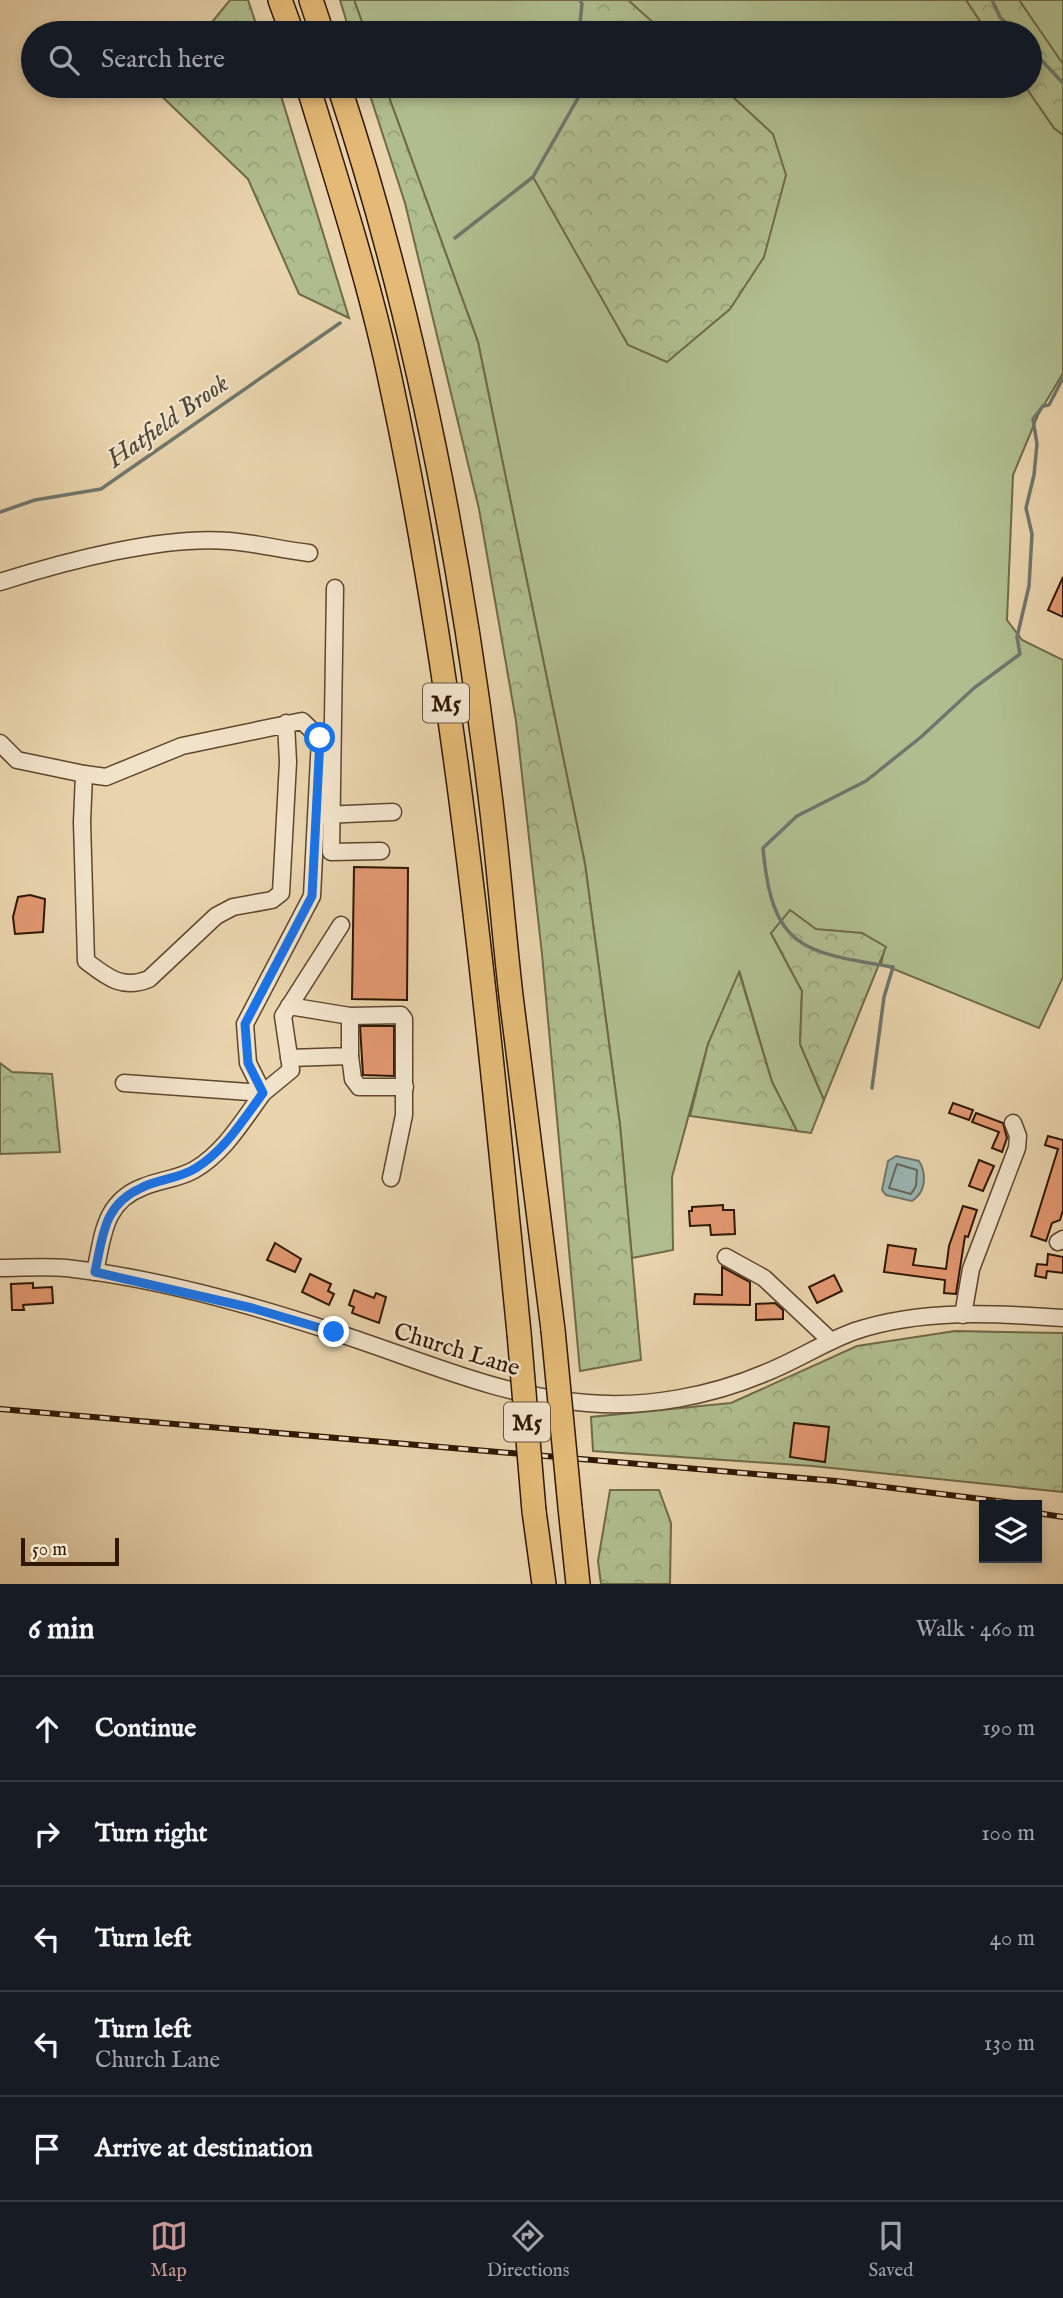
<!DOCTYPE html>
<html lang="en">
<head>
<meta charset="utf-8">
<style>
  :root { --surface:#171b24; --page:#20242c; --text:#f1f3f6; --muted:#9ea1a6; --line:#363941; --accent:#c59692 }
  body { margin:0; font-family:"IM FELL English",serif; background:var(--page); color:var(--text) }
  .controls { position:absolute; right:21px; bottom:21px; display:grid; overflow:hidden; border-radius:0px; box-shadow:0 4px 10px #0003 }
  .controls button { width:63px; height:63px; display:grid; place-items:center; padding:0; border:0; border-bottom:2px solid var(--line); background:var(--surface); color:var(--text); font:35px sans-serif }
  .scale { position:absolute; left:21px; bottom:18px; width:98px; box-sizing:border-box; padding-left:7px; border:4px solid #2f1702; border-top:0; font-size:19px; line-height:24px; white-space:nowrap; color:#2f1702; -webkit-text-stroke:5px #f1e3ca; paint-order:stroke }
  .stop { position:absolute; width:21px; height:21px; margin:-16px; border:5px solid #1a73e8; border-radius:50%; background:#fff }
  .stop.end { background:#1a73e8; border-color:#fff; box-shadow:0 2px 7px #0008 }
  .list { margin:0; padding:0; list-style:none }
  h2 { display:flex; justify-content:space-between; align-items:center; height:91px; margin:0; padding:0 28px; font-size:30px }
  h2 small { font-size:23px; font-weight:400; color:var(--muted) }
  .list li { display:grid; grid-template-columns:46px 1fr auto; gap:21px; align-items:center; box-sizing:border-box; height:105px; padding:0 28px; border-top:2px solid var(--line) }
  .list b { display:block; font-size:26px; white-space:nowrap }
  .list p { margin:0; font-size:23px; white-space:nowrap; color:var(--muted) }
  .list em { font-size:23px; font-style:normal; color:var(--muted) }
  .icon { flex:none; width:38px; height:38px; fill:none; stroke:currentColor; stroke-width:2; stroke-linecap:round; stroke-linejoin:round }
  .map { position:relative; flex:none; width:1063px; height:1584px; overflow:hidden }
  .search { position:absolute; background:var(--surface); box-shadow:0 4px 10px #0003; left:21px; right:21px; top:21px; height:77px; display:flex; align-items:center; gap:18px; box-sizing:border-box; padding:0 24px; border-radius:38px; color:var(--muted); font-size:26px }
  .sheet { height:616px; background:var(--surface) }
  nav { display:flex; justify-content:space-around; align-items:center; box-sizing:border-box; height:98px; border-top:2px solid var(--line); background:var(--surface); font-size:19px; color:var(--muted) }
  nav a { display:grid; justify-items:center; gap:4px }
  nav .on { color:var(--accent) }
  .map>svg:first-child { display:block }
  .grass { fill:#b0be8f; stroke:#706a48; stroke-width:2 }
  .forest { fill:url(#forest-crowns); stroke:#706a48; stroke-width:2 }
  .water { fill:#9ab6b3; stroke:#6f766c; stroke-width:2 }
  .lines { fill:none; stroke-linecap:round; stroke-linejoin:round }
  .shore { stroke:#64665a; stroke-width:2 }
  .stream { stroke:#6f766c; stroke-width:3.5 }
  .building { fill:#e29871; stroke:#2f1702; stroke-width:2 }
  .minor-casing { stroke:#5e462d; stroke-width:19 }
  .highway-casing { stroke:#2f1702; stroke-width:26 }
  .minor { stroke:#f1e3ca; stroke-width:16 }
  .highway { stroke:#e4ba76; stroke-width:23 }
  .rail-casing { stroke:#2f1702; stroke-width:6 }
  .rail { stroke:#f1e3ca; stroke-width:3.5; stroke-dasharray:10; stroke-linecap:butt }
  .highway-bridge-casing { stroke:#2f1702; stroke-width:26; stroke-linecap:butt }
  .highway-bridge { stroke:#e4ba76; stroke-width:23 }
  .route { stroke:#1a73e8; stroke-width:9 }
  .labels { text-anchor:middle; stroke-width:5; stroke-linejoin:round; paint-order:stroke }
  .shield { fill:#f1e3ca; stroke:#69543e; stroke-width:2 }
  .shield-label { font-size:23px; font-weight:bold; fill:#2f1702 }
  .street-label { font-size:24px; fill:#2f1702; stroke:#f1e3ca }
  .water-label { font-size:26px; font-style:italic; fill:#4f4737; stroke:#f1e3ca }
</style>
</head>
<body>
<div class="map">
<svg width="1063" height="1584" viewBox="0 0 1063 1584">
  <defs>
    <pattern id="forest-crowns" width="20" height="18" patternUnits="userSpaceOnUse" patternTransform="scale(1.75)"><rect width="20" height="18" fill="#b0be8f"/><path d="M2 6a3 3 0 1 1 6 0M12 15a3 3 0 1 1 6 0" fill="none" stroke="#98a37a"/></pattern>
  </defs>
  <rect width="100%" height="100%" fill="#e9d4ad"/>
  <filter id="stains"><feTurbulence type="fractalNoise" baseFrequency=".00286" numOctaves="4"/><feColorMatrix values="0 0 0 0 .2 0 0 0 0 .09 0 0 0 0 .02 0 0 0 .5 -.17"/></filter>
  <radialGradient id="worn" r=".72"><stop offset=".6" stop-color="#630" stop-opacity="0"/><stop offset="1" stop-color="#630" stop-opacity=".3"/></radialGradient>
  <!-- grass -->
  <g class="grass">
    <polygon points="354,0 966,0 988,33 366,33"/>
    <polygon points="1019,0 1063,0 1063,64 1059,60"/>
    <path d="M385 86H1025L1054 128 1063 135V373L1038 415 1013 475 1007 620 1022 640 1063 660V977L1039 1028 881 964 885 947C846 925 815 929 771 933L802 991 800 1044 824 1100 811 1133 797 1131 772 1082 740 973 708 1044 672 1177 673 1250 632 1258 620 1125 585 864 478 342Z"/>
  </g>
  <!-- forest -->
  <g class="forest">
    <polygon points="230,0 248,0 259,33 203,33"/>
    <polygon points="340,0 354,0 366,33 350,33"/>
    <polygon points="580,0 628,0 665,33 579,33 582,4"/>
    <polygon points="966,0 1019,0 1063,64 1063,135 1054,128 1025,86 1030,86 1030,33 988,33"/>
    <polygon points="151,86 278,86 349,318 299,294 248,179"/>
    <polygon points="367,86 385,86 478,342 585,864 620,1125 641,1360 580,1371 542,954 516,721 479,509 405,203"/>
    <polygon points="576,86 721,86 773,134 786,175 764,257 730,309 667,362 628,345 533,177 578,98 574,93"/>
    <polygon points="790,910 816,929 862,933 886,947 824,1100 800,1044 802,991 771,933"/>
    <polygon points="739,972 772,1082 797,1131 690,1116 708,1044"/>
    <polygon points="0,1063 12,1072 52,1074 60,1152 0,1154"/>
    <polygon points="955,1331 1063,1333 1063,1492 812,1466 593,1451 591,1417 731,1403 857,1346"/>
    <polygon points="610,1490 659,1490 671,1523 670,1584 601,1584 598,1561"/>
  </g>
  <!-- water -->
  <path class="water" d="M896 1156 919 1161C927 1174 926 1192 912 1201L886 1195 882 1190 888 1161Z"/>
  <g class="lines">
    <!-- shore -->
    <polygon class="shore" points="897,1164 917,1170 916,1186 911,1194 889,1188"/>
    <!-- stream -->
    <g class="stream">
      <polyline points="992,0 1000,17 1015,33"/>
      <polyline points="579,33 582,4 580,0"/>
      <polyline points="1030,48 1063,83"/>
      <polyline points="455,238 533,177 578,98 574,93 576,86"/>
      <polyline points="0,512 35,500 101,489 340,323"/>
      <path d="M872 1088 884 997 893 967C801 952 772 948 763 848L797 816 866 781 921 737 974 688 1020 654 1017 637 1029 586 1032 534 1026 508 1034 475 1037 444 1033 419 1043 406 1049 405 1063 378"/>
    </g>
  </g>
  <!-- building -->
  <g class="building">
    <polygon points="1063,577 1063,617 1048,610"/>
    <polygon points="354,867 408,868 407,1000 352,999"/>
    <polygon points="30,895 45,899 43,932 15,934 13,917 18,897"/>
    <polygon points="360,1026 394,1026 394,1076 363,1075"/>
    <polygon points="953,1103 973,1110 969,1120 949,1113"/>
    <polygon points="976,1113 1003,1123 1007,1138 1002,1152 992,1148 999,1132 972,1122"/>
    <polygon points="1048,1136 1063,1140 1063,1210 1060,1220 1052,1223 1046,1241 1031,1236 1058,1149 1045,1145"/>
    <polygon points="979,1160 994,1166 983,1191 969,1186"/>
    <polygon points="723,1205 723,1210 734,1210 735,1234 711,1235 710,1225 690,1226 689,1211 692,1211 692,1207"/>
    <polygon points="963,1206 977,1210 968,1237 965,1236 956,1294 944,1293 945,1280 884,1272 888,1245 916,1249 913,1265 946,1269 949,1246"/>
    <polygon points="275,1243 301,1259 295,1272 267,1260"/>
    <polygon points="1048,1254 1063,1257 1063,1273 1047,1271 1046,1278 1035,1276 1037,1264 1047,1265"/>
    <polygon points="722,1267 750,1282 750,1305 694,1304 695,1294 722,1295"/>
    <polygon points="310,1274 331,1284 328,1291 334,1294 329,1305 302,1292"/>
    <polygon points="834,1275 842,1291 817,1303 809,1287"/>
    <polygon points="33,1283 33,1288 52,1287 53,1303 23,1305 24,1310 12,1310 11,1284"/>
    <polygon points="354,1290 374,1298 376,1293 386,1297 379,1323 352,1313 354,1307 349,1305"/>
    <polygon points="775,1303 783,1310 783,1319 756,1320 756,1304"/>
    <polygon points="794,1423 829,1427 825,1462 790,1457"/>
  </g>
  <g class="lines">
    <defs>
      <g id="minor">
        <path d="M0 582C63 562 163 535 229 541 255 543 283 550 309 553"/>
        <polyline points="335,588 331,852 381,851"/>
        <polyline points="0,743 17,760 84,774"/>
        <polyline points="322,815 393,812"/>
        <polyline points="350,1016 401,1015 404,1019 404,1115 391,1178"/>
        <polyline points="350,1056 353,1079 359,1087 405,1087"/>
        <polyline points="289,1058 350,1056 350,1016 289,1006"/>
        <polyline points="124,1083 263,1093 291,1070 283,1016 341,925"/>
        <polyline points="1058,1242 1063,1239"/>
        <polyline points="726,1257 764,1278 831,1341"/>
        <path d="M0 1268C22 1268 44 1266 66 1268 156 1278 248 1304 334 1332 419 1359 497 1396 587 1403 647 1408 711 1396 765 1373 796 1361 824 1342 855 1331 921 1309 995 1313 1063 1318"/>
        <path d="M95 1272C103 1237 103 1202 143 1187 159 1180 178 1179 194 1170 225 1152 243 1120 263 1093L248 1063 245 1024 312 896 320 738 302 721 182 746 106 777 84 774 82 822 86 961C107 977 122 990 149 979L216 916 233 907 272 900 281 893 288 762 286 723"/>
        <polyline points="963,1315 971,1269 1017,1148 1018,1136 1013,1123"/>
      </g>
      <g id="highway">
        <polyline points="280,0 292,33"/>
        <polyline points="311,0 322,33"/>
        <path d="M308 86C337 181 368 277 389 374 457 689 487 1012 519 1333"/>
        <path d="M339 86C414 312 460 551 489 787 498 856 503 926 511 996 524 1107 539 1218 553 1330"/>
        <polyline points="570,1507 578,1584"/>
        <polyline points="534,1511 544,1584"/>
      </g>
    </defs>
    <!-- minor casing -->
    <use href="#minor" class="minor-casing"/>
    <!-- highway casing -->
    <use href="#highway" class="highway-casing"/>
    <!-- minor -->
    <use href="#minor" class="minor"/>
    <!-- highway -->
    <use href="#highway" class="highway"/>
    <defs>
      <g id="rail">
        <polyline points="0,1409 836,1481 1031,1505"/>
        <polyline points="1037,1513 1063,1517"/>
      </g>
    </defs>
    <!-- rail casing -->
    <use href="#rail" class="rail-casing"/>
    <!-- rail -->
    <use href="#rail" class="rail"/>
    <defs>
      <g id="highway-bridge">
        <polyline points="553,1330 570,1507"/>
        <polyline points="519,1333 534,1511"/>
      </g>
    </defs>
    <!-- highway-bridge casing -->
    <use href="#highway-bridge" class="highway-bridge-casing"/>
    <!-- highway-bridge -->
    <use href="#highway-bridge" class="highway-bridge"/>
  </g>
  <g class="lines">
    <!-- route -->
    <path class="route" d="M320 738 312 896 245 1024 248 1063 263 1093C243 1120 225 1150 196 1168 179 1179 158 1179 141 1188 103 1205 103 1236 95 1272L252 1308 334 1332"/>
  </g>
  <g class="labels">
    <!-- shield labels -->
    <g class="shield">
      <rect x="423" y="683.5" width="46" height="39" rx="5"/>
      <rect x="504" y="1402.5" width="46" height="39" rx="5"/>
    </g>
    <g class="shield-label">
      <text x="446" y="711">M5</text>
      <text x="527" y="1430">M5</text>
    </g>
    <!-- street labels -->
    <g class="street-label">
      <text transform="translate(457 1349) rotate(17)" y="8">Church Lane</text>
    </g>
    <!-- water labels -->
    <g class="water-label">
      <text transform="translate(167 420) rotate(-35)" y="9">Hatfield Brook</text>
    </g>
  </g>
  <rect width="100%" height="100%" filter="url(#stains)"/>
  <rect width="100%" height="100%" fill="url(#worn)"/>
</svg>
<div class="controls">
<button><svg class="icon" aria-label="layers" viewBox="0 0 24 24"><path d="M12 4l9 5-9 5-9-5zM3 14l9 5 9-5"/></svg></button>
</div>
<div class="scale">50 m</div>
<div class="stop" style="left:320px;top:738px"></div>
<div class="stop end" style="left:334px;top:1332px"></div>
<div class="search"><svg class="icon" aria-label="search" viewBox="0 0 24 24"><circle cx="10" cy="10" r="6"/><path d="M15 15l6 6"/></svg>Search here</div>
</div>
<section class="sheet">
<h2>6 min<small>Walk · 460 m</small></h2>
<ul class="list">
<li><svg class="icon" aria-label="ahead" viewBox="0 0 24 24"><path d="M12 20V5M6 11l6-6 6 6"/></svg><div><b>Continue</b></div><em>190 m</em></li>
<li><svg class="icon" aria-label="right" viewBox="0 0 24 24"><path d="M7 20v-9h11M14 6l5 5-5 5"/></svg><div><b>Turn right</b></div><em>100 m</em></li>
<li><svg class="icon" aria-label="left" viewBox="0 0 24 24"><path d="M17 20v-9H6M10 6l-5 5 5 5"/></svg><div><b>Turn left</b></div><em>40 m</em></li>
<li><svg class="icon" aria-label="left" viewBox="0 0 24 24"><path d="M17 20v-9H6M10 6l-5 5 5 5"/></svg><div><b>Turn left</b><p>Church Lane</p></div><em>130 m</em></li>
<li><svg class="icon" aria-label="arrive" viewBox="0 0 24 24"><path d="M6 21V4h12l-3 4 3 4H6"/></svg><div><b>Arrive at destination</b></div></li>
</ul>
</section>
<nav>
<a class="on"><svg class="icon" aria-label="map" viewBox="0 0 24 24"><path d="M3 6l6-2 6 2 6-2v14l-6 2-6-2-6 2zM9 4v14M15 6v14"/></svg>Map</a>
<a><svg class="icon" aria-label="directions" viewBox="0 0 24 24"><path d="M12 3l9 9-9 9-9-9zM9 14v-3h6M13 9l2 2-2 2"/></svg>Directions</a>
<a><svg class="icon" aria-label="saved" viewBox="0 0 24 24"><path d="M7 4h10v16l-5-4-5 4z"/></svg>Saved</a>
</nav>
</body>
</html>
